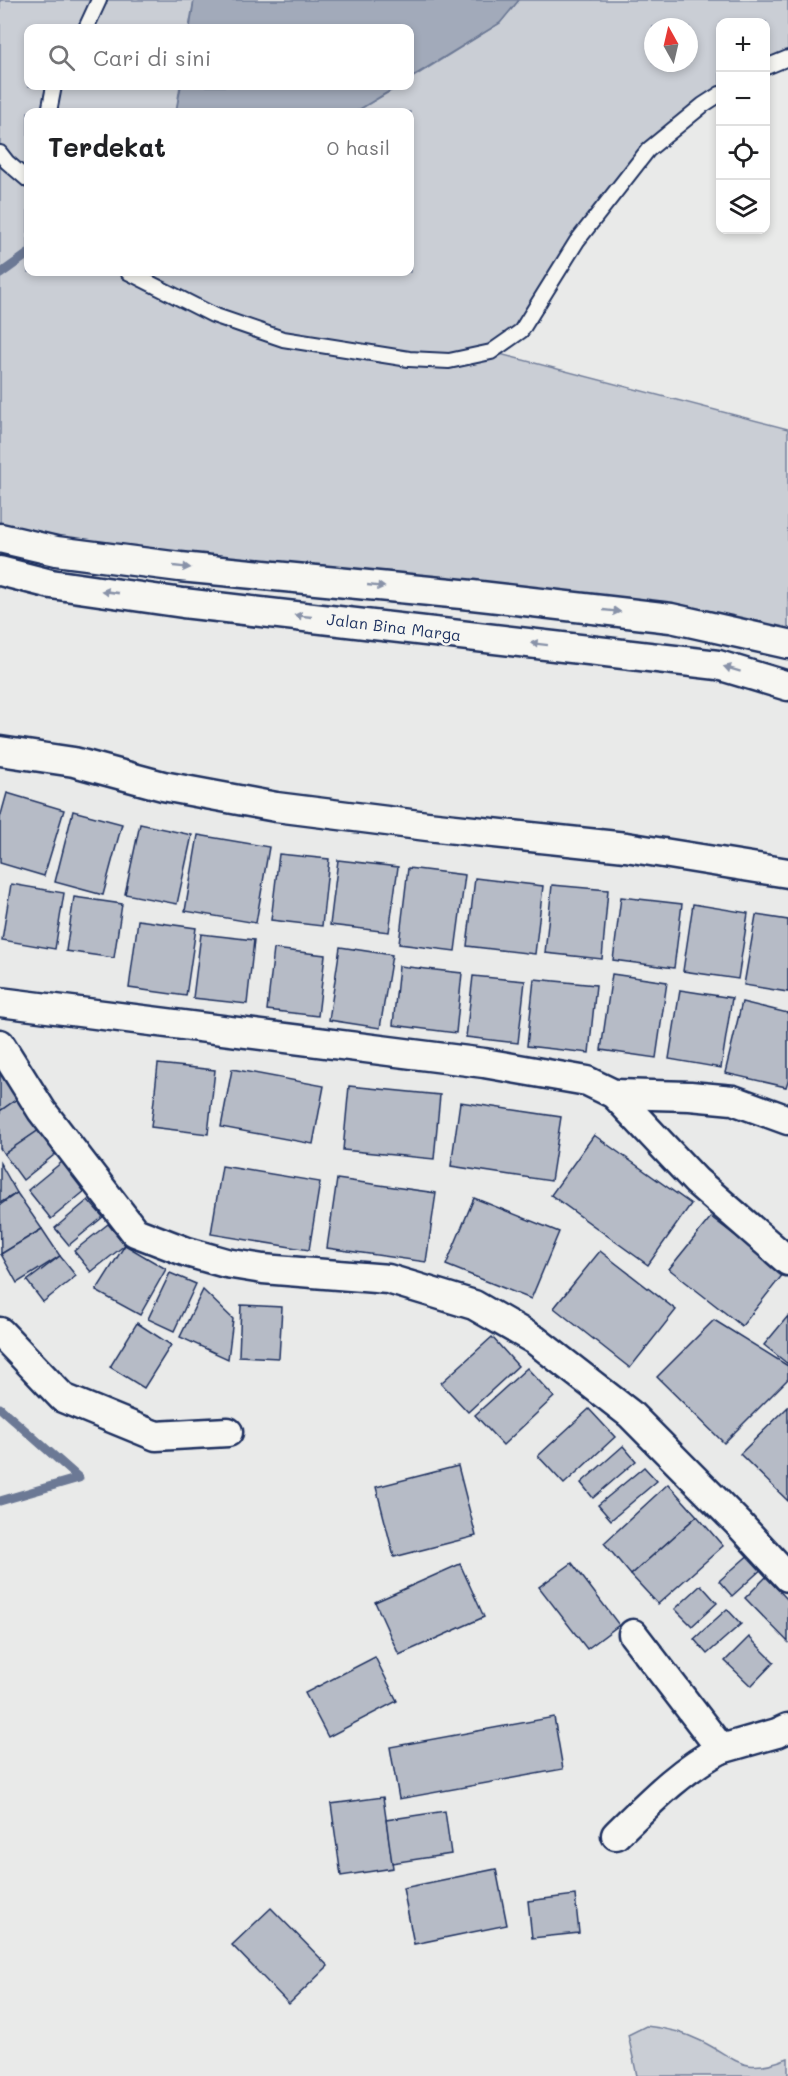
<!DOCTYPE html>
<html lang="id">
<head>
<meta charset="utf-8">
<style>
  :root { --surface:#fff; --page:#f6f6f6; --text:#202124; --muted:#757577; --line:#e0e0e0 }
  body { margin:0; font-family:Mali,sans-serif; background:var(--page); color:var(--text) }
  .controls { position:absolute; right:18px; top:18px; display:grid; overflow:hidden; border-radius:12px; box-shadow:0 3px 9px #0003 }
  .controls button { width:54px; height:54px; display:grid; place-items:center; padding:0; border:0; border-bottom:2px solid var(--line); background:var(--surface); color:var(--text); font:30px sans-serif }
  .compass { position:absolute; left:644px; top:18px; width:54px; height:54px; border-radius:50%; background:var(--surface); box-shadow:0 3px 9px #0003; rotate:352deg }
  .list { margin:0; padding:0; list-style:none }
  h2 { display:flex; justify-content:space-between; align-items:center; height:78px; margin:0; padding:0 24px; font-size:26px }
  h2 small { font-size:20px; font-weight:400; color:var(--muted) }
  .icon { flex:none; width:33px; height:33px; fill:none; stroke:currentColor; stroke-width:2; stroke-linecap:round; stroke-linejoin:round }
  .map { position:relative; flex:none; width:788px; height:2076px; overflow:hidden }
  .search { position:absolute; background:var(--surface); box-shadow:0 3px 9px #0003; left:24px; top:24px; width:390px; height:66px; display:flex; align-items:center; gap:15px; box-sizing:border-box; padding:0 21px; border-radius:12px; color:var(--muted); font-size:22px }
  .panel { position:absolute; background:var(--surface); box-shadow:0 3px 9px #0003; left:24px; top:108px; width:390px; height:168px; border-radius:12px }
  .map>svg:first-child { display:block }
  .green { fill:#caced5; stroke:#727e9a; stroke-width:1.5; fill-rule:evenodd }
  .water { fill:#a2aaba; stroke:#6c7995; stroke-width:1.5 }
  .lines { fill:none; stroke-linecap:round; stroke-linejoin:round }
  .stream { stroke:#6c7995; stroke-width:9 }
  .building { fill:#b6bbc6; stroke:#1b2f5e; stroke-width:1.5 }
  .lane-casing { stroke:#1b2f5e; stroke-width:18 }
  .street-casing { stroke:#1b2f5e; stroke-width:33 }
  .lane { stroke:#f6f6f2; stroke-width:14 }
  .street { stroke:#f6f6f2; stroke-width:28 }
  .oneway { fill:#8892a8 }
  .labels { text-anchor:middle; stroke-width:5; stroke-linejoin:round; paint-order:stroke }
  .street-label { font-size:16px; fill:#1b2f5e; stroke:#f6f6f2 }
</style>
</head>
<body>
<div class="map">
<svg width="788" height="2076" viewBox="0 0 788 2076">
  <rect width="100%" height="100%" fill="#e9eae9"/>
  <filter id="ink" filterUnits="userSpaceOnUse"><feTurbulence type="fractalNoise" baseFrequency=".0167" numOctaves="2"/><feDisplacementMap in="SourceGraphic" scale="12" xChannelSelector="R" yChannelSelector="G"/><feConvolveMatrix kernelMatrix="1 2 1 2 8 2 1 2 1" color-interpolation-filters="sRGB"/></filter>
  <g filter="url(#ink)">
    <!-- green -->
    <g class="green">
      <path d="M0 0H194L189 28H28V86H180L176 112H28V272H410V112H355L399 86H410V79L500 23 519 0H788V58L766 67V22H720V99L648 150 521 331 492 352 788 429V644L0 537ZM653 27H689V63H653Z"/>
      <path d="M646 2026C666 2028 683 2032 701 2041 738 2059 742 2076 788 2058V2076H637L628 2035Z"/>
    </g>
    <!-- water -->
    <g class="water">
      <polygon points="194,0 519,0 500,23 410,78 410,28 190,28"/>
      <polygon points="181,86 398,86 355,112 176,112"/>
    </g>
    <g class="lines">
      <!-- stream -->
      <g class="stream">
        <polyline points="0,274 28,254"/>
        <polyline points="0,1408 79,1478 0,1501"/>
      </g>
    </g>
    <!-- building -->
    <g class="building">
      <polygon points="7,793 64,810 44,876 0,863 0,818"/>
      <polygon points="73,811 122,824 103,895 55,882"/>
      <polygon points="140,824 192,835 177,904 125,894"/>
      <polygon points="198,835 269,847 256,923 185,911"/>
      <polygon points="279,854 329,859 322,926 271,920"/>
      <polygon points="338,860 398,867 389,932 330,925"/>
      <polygon points="408,868 465,875 455,951 399,944"/>
      <polygon points="475,878 543,886 535,954 467,946"/>
      <polygon points="11,884 64,893 55,949 2,940"/>
      <polygon points="552,885 608,890 602,959 545,953"/>
      <polygon points="74,897 122,904 114,958 66,951"/>
      <polygon points="621,897 682,904 674,968 613,960"/>
      <polygon points="693,904 748,913 738,979 683,971"/>
      <polygon points="756,915 788,920 788,992 744,985"/>
      <polygon points="138,920 196,928 186,996 129,988"/>
      <polygon points="201,934 254,940 247,1004 193,998"/>
      <polygon points="340,947 392,955 380,1028 329,1020"/>
      <polygon points="274,949 325,955 318,1016 267,1010"/>
      <polygon points="399,966 462,973 456,1033 393,1025"/>
      <polygon points="612,974 667,982 656,1058 601,1050"/>
      <polygon points="473,976 525,981 518,1043 466,1037"/>
      <polygon points="534,979 596,985 589,1053 527,1046"/>
      <polygon points="680,990 732,998 721,1068 669,1059"/>
      <polygon points="742,1002 788,1013 788,1081 786,1087 725,1073"/>
      <polygon points="158,1064 215,1070 208,1134 151,1127"/>
      <polygon points="0,1069 20,1097 0,1111"/>
      <polygon points="232,1069 324,1086 313,1144 221,1127"/>
      <polygon points="349,1086 440,1095 434,1159 343,1150"/>
      <polygon points="20,1097 42,1128 4,1154 0,1148 0,1111"/>
      <polygon points="460,1102 561,1117 551,1181 451,1166"/>
      <polygon points="42,1128 59,1151 23,1180 4,1154"/>
      <polygon points="594,1135 691,1204 648,1265 551,1195"/>
      <polygon points="62,1162 86,1190 51,1219 28,1190"/>
      <polygon points="0,1163 17,1193 0,1203"/>
      <polygon points="222,1166 320,1182 309,1250 211,1234"/>
      <polygon points="337,1179 436,1193 426,1262 327,1248"/>
      <polygon points="17,1193 42,1229 1,1254 0,1205"/>
      <polygon points="474,1198 559,1232 531,1299 446,1265"/>
      <polygon points="88,1200 103,1217 69,1245 55,1228"/>
      <polygon points="711,1217 784,1273 742,1326 669,1269"/>
      <polygon points="108,1224 125,1245 91,1272 74,1251"/>
      <polygon points="42,1229 60,1256 17,1283 1,1254"/>
      <polygon points="125,1245 166,1269 140,1315 96,1291"/>
      <polygon points="600,1251 676,1310 630,1368 554,1308"/>
      <polygon points="60,1256 76,1276 43,1302 27,1281"/>
      <polygon points="170,1273 196,1284 174,1331 148,1319"/>
      <polygon points="203,1290 233,1319 228,1359 180,1337"/>
      <polygon points="241,1305 282,1307 279,1358 239,1356"/>
      <polygon points="788,1316 788,1364 764,1345"/>
      <polygon points="714,1320 788,1366 788,1379 724,1443 657,1377"/>
      <polygon points="137,1323 171,1345 144,1388 110,1367"/>
      <polygon points="492,1337 518,1366 468,1412 441,1383"/>
      <polygon points="527,1368 554,1397 503,1445 475,1415"/>
      <polygon points="788,1407 788,1501 740,1454"/>
      <polygon points="589,1409 615,1437 564,1484 538,1456"/>
      <polygon points="623,1446 636,1461 593,1498 581,1483"/>
      <polygon points="458,1466 476,1536 394,1557 376,1487"/>
      <polygon points="644,1467 657,1481 611,1520 598,1505"/>
      <polygon points="668,1484 697,1516 631,1575 604,1543"/>
      <polygon points="697,1516 723,1546 658,1604 631,1575"/>
      <polygon points="752,1552 765,1566 732,1596 719,1581"/>
      <polygon points="572,1563 619,1625 587,1649 539,1587"/>
      <polygon points="460,1564 484,1617 399,1655 375,1602"/>
      <polygon points="766,1577 788,1600 788,1642 745,1598"/>
      <polygon points="701,1585 717,1603 692,1626 675,1609"/>
      <polygon points="727,1609 741,1624 707,1654 694,1639"/>
      <polygon points="749,1637 774,1662 751,1686 725,1661"/>
      <polygon points="375,1657 397,1701 328,1737 305,1693"/>
      <polygon points="554,1717 563,1769 399,1799 390,1747"/>
      <polygon points="383,1797 393,1868 341,1876 331,1804"/>
      <polygon points="445,1811 451,1854 392,1863 386,1820"/>
      <polygon points="496,1869 507,1925 414,1944 403,1888"/>
      <polygon points="575,1895 579,1933 532,1938 528,1901"/>
      <polygon points="271,1908 328,1966 289,2004 232,1945"/>
    </g>
    <g class="lines">
      <defs>
        <g id="lane">
          <polyline points="86,28 99,0"/>
          <polyline points="766,67 788,58"/>
          <polyline points="49,112 54,86"/>
          <polyline points="0,153 7,162 28,180"/>
          <polyline points="128,272 213,315 283,339 409,359 449,361 491,352 521,331 577,241 648,150 703,105 720,94"/>
        </g>
        <g id="street">
          <polyline points="0,538 56,551 180,567 472,595 671,618 788,644"/>
          <polyline points="0,571 51,584 183,603 718,665 788,686"/>
          <polyline points="0,751 74,762 163,786 276,807 427,826 626,847 788,873"/>
          <polyline points="0,1002 484,1063 587,1081 614,1094 696,1181 788,1261"/>
          <polyline points="0,1044 42,1111 135,1232 187,1252 226,1263 263,1269 388,1279 474,1305 535,1340 630,1414 738,1523 788,1577"/>
          <polyline points="614,1094 690,1096 733,1100 788,1120"/>
          <polyline points="0,1332 63,1398 156,1436 228,1432"/>
          <polyline points="633,1634 721,1749 777,1733 788,1728"/>
          <path d="M616 1835C649 1803 679 1771 721 1749"/>
        </g>
      </defs>
      <!-- lane casing -->
      <use href="#lane" class="lane-casing"/>
      <!-- street casing -->
      <use href="#street" class="street-casing"/>
      <!-- lane -->
      <use href="#lane" class="lane"/>
      <!-- street -->
      <use href="#street" class="street"/>
    </g>
    <!-- one-way arrows -->
    <defs><path id="oneway-solid" d="M-6-.8H1V-3.2L6.5 0L1 3.2V.8H-6Z" transform="scale(1.5)"/></defs>
    <g class="oneway">
      <use href="#oneway-solid" transform="translate(182 567) rotate(6)"/>
      <use href="#oneway-solid" transform="translate(376 586) rotate(6)"/>
      <use href="#oneway-solid" transform="translate(110 592) rotate(-172)"/>
      <use href="#oneway-solid" transform="translate(612 611) rotate(6)"/>
      <use href="#oneway-solid" transform="translate(303 616) rotate(-174)"/>
      <use href="#oneway-solid" transform="translate(539 644) rotate(-173)"/>
      <use href="#oneway-solid" transform="translate(732 669) rotate(-163)"/>
    </g>
  </g>
  <g class="labels">
    <!-- street labels -->
    <g class="street-label">
      <text transform="translate(394 627) rotate(7)" y="6">Jalan Bina Marga</text>
    </g>
  </g>
</svg>
<div class="controls">
<button>+</button>
<button>−</button>
<button><svg class="icon" aria-label="locate" viewBox="0 0 24 24"><circle cx="12" cy="12" r="6"/><path d="M12 2v4M12 18v4M2 12h4M18 12h4"/></svg></button>
<button><svg class="icon" aria-label="layers" viewBox="0 0 24 24"><path d="M12 4l9 5-9 5-9-5zM3 14l9 5 9-5"/></svg></button>
</div>
<svg class="compass" viewBox="-18 -18 36 36"><path d="M0-13l5 13h-10z" fill="#e53935"/><path d="M0 13l5-13h-10z" fill="#757577"/></svg>
<div class="search"><svg class="icon" aria-label="search" viewBox="0 0 24 24"><circle cx="10" cy="10" r="6"/><path d="M15 15l6 6"/></svg>Cari di sini</div>
<section class="panel">
<h2>Terdekat<small>0 hasil</small></h2>
<ul class="list">
</ul>
</section>
</div>
</body>
</html>
